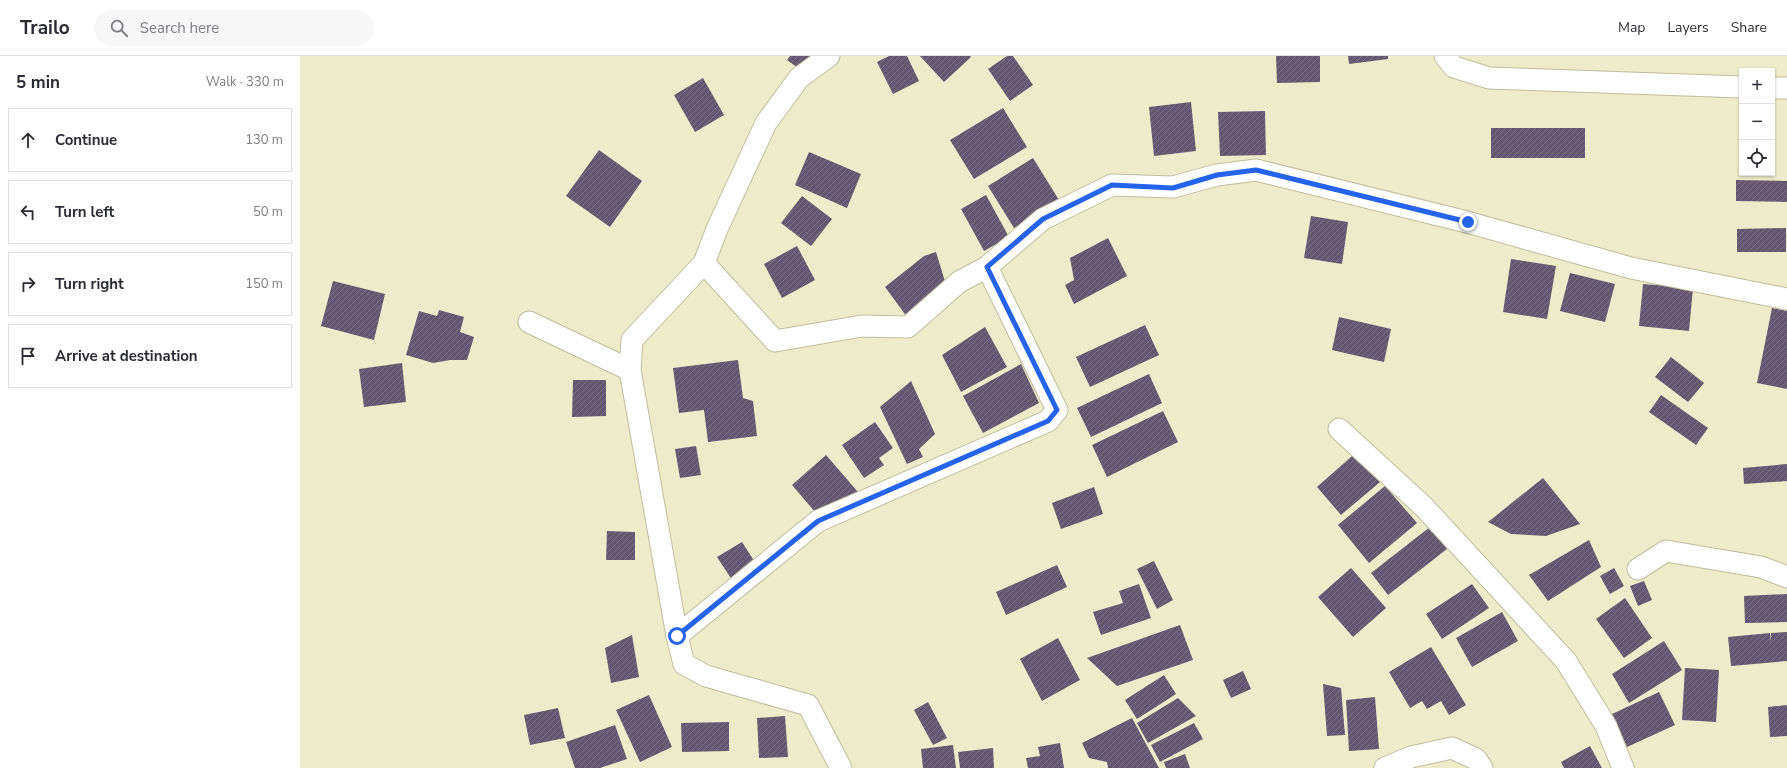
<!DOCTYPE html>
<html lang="en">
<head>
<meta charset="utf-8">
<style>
  :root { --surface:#fff; --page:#f7f7f7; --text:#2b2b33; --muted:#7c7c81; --line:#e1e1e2 }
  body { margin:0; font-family:"Nunito Sans",sans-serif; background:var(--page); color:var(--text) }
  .controls { position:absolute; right:12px; top:12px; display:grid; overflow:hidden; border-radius:0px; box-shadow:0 1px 3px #0004 }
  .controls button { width:36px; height:36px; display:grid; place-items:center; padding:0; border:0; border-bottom:1px solid var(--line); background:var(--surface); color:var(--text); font:20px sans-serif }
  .stop { position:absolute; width:12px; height:12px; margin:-9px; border:3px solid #2563eb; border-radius:50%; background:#fff }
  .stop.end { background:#2563eb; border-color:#fff; box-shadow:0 1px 4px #0008 }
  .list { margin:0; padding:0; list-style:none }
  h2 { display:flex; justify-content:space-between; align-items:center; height:52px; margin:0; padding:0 16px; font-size:17px }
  h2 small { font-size:13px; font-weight:400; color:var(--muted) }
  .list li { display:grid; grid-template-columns:26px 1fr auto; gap:12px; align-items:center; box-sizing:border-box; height:64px; margin:0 8px 8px; padding:0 8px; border:1px solid var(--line); border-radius:0px }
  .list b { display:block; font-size:15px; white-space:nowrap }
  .list em { font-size:13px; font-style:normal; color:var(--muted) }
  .icon { flex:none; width:22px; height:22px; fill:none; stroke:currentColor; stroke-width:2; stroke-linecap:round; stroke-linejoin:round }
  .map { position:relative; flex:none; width:1487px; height:712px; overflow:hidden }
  header { display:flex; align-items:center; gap:24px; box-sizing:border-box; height:56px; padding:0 20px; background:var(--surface); border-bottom:1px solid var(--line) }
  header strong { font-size:19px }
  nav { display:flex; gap:22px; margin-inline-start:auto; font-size:14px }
  .search { width:280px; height:36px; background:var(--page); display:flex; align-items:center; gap:10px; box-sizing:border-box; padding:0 14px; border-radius:22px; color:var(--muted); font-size:15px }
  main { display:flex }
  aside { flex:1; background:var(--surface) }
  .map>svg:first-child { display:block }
  .building { fill:url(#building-hatch) }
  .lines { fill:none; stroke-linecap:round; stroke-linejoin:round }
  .street-casing { stroke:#c0be9e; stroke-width:23 }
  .street { stroke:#fff; stroke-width:21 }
  .route { stroke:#2563eb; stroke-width:5 }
</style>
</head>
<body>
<header>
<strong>Trailo</strong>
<div class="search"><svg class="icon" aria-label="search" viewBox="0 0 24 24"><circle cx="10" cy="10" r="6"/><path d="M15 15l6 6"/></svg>Search here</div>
<nav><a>Map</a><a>Layers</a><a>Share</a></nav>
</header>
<main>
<aside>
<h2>5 min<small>Walk · 330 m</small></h2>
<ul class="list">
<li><svg class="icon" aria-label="ahead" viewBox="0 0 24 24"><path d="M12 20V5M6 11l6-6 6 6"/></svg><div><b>Continue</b></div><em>130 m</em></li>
<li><svg class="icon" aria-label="left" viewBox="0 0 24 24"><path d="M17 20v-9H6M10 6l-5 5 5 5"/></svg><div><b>Turn left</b></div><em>50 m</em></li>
<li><svg class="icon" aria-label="right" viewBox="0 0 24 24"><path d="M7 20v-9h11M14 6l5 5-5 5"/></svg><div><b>Turn right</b></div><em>150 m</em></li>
<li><svg class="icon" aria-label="arrive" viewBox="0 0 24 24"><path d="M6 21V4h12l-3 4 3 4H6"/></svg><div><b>Arrive at destination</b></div></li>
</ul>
</aside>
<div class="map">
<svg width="1487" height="712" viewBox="0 0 1487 712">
  <defs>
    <pattern id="building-hatch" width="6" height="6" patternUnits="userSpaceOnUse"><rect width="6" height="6" fill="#655771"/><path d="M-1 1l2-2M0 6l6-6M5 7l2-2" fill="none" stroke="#7a7082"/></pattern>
  </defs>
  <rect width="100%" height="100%" fill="#edebc9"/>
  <!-- building -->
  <g class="building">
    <polygon points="490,0 518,0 505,17 487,4"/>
    <polygon points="589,0 607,0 619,25 593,38 577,6"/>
    <polygon points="620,0 670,0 671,1 644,26"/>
    <polygon points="707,0 713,0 733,29 710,45 688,13"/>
    <polygon points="976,0 1020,0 1020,26 977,27"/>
    <polygon points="1048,0 1088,0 1088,3 1049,8"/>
    <polygon points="403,22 424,59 395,76 374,39"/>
    <polygon points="891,46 896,95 854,100 849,51"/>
    <polygon points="703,52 727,91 674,123 650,84"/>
    <polygon points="965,55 966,99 920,100 918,56"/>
    <rect x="1191" y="72" width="94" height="30"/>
    <polygon points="299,94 342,125 310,171 266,140"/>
    <polygon points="509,96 561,118 547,152 495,129"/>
    <polygon points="733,102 759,144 714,172 688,130"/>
    <polygon points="1436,124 1487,125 1487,146 1436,145"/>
    <polygon points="686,139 709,181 684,195 661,153"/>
    <polygon points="502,140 532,163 511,190 481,167"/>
    <polygon points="1011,160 1048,166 1042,208 1004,202"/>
    <polygon points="1486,172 1486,196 1437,196 1437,173"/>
    <polygon points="808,182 827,220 774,248 765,229 774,224 770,202"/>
    <polygon points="497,190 515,224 482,242 464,208"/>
    <polygon points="636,196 648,235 610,265 585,231 624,200"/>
    <polygon points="1211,203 1256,210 1247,263 1203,256"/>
    <polygon points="1270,217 1315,228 1305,266 1260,255"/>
    <polygon points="33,225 85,238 74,284 21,270"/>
    <polygon points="1343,228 1393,232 1389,275 1339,270"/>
    <polygon points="1472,252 1487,255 1487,333 1457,327"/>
    <polygon points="139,254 164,261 160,276 174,281 167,304 150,304 133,307 106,299 119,255 137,260"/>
    <polygon points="1039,261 1091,273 1084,306 1032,294"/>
    <polygon points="845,269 859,299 790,331 776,301"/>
    <polygon points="685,271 707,311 661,336 642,299"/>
    <polygon points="1371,301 1404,327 1388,346 1355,321"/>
    <polygon points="438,304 443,342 453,345 457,380 408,386 404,354 379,357 373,312"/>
    <polygon points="102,307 106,346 64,351 59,313"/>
    <polygon points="721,308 739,347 683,377 663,340"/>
    <polygon points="849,318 862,347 791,381 777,352"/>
    <polygon points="273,324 306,324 306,360 272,361"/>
    <polygon points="611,325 635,378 619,393 623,401 607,408 580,351"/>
    <polygon points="1361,339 1408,372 1396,389 1349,356"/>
    <polygon points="863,355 878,386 807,421 792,389"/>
    <polygon points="575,366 593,392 579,402 584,409 564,422 542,389"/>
    <polygon points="396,390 401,419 380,422 375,393"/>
    <polygon points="526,399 558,436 515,456 492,429"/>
    <polygon points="1052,400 1080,426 1041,459 1017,431"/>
    <polygon points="1487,408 1487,425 1444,428 1443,412"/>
    <polygon points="1243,422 1280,468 1246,480 1211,478 1188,466"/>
    <polygon points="1085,430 1117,467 1069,507 1038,469"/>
    <polygon points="794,431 803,458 761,473 752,447"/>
    <polygon points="1130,471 1147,493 1088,539 1071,517"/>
    <polygon points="307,475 335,476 335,504 306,504"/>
    <polygon points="1289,484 1301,511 1248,545 1229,519"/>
    <polygon points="442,486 458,511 434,527 417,501"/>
    <polygon points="854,505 873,544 857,553 837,513"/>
    <polygon points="757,509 767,531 706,559 696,536"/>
    <polygon points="1051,512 1086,552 1053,581 1018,541"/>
    <polygon points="1314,512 1324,530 1310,538 1300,520"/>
    <polygon points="1344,525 1352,544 1338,550 1330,530"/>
    <polygon points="839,528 851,562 801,579 793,556 823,547 819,535"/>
    <polygon points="1172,528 1189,552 1142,583 1126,558"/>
    <polygon points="1487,538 1487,566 1445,567 1444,540"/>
    <polygon points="1325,542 1352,582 1324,602 1296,563"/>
    <polygon points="1202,556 1218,585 1172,611 1156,582"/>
    <polygon points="880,569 893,604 817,630 787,602"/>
    <polygon points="1487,576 1487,605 1431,610 1428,581 1470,577 1471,587 1471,577"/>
    <polygon points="332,579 339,621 311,627 305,592"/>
    <polygon points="758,582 780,624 742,645 720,603"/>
    <polygon points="1364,585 1382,614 1329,647 1312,618"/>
    <polygon points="1131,591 1166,649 1149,659 1141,645 1127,653 1122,645 1110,652 1089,616"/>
    <polygon points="1385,612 1419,614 1416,666 1382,664"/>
    <polygon points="943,615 951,633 931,642 923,624"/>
    <polygon points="864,619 876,638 837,663 825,644"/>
    <polygon points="1023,628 1041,632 1045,679 1027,680"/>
    <polygon points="1359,636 1375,669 1327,691 1312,658"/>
    <polygon points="349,639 372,691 340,706 316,654"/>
    <polygon points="1075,641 1079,693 1049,695 1046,644"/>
    <polygon points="878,642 896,660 848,687 837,667"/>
    <polygon points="628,646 647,682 633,689 614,654"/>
    <polygon points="1487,649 1487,680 1470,681 1468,651"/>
    <polygon points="258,652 265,682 230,689 224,659"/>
    <polygon points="485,660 488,701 459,702 457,662"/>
    <polygon points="832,662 859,712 808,712 807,706 789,702 782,687"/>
    <polygon points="429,666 429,695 382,696 381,667"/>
    <polygon points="894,667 903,683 860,706 851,689"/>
    <polygon points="315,669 327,703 300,712 275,712 266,686"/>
    <polygon points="760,687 764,712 728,712 726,702 740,700 738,691"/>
    <polygon points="653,689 656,712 623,712 621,693"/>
    <polygon points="1290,690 1302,712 1264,712 1261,706"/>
    <polygon points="693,692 694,712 660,712 658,696"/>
    <polygon points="885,698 890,712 866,712 864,706"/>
  </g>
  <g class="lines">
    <defs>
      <g id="street">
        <polyline points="529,0 499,22 466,67 417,173 404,207 332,284 330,314 377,580 384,608 406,620 508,649 541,712"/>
        <polyline points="1145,0 1154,11 1189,22 1442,31"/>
        <polyline points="1472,32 1487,32"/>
        <polyline points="404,207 475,285 562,270 608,271 659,226 687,211"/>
        <polyline points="229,266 330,314"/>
        <polyline points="1039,373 1124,451 1266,605 1306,670 1323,712"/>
        <polyline points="1338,513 1366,495 1461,511 1487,521"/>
        <polyline points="377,580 518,465 748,365 757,354 687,211 743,163 812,129 873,131 917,119 956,114 1167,166 1331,212 1487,243"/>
        <polyline points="1085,712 1111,701 1152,692 1176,703 1182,712"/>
      </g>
    </defs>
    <!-- street casing -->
    <use href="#street" class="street-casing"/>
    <!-- street -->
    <use href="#street" class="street"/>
  </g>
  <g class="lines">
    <!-- route -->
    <polyline class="route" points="377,580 518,465 748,365 757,354 687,211 743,163 812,129 873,132 917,119 956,114 1168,166"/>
  </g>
</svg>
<div class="controls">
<button>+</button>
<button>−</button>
<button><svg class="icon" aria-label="locate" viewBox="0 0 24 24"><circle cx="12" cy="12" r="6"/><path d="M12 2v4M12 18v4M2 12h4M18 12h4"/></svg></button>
</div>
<div class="stop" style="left:377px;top:580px"></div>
<div class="stop end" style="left:1168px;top:166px"></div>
</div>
</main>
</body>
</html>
